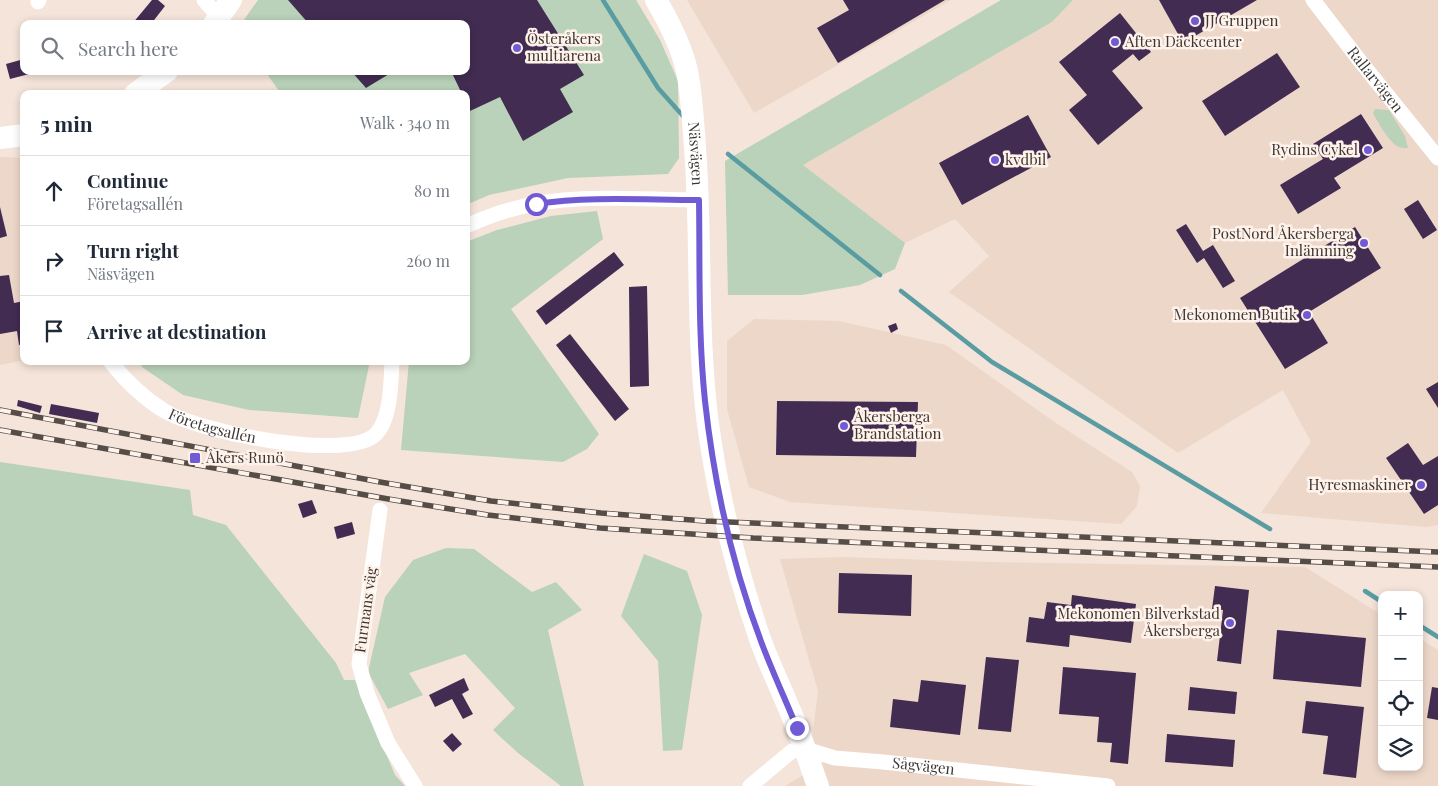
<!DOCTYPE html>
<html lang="en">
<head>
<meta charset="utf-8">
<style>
  :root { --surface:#fff; --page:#f6f6f7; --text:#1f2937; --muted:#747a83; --line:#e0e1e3 }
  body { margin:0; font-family:"Playfair Display",serif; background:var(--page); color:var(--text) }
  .controls { position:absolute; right:15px; bottom:15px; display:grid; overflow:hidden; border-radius:10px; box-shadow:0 2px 8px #0003 }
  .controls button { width:45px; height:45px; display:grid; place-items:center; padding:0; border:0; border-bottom:1px solid var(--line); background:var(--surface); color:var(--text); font:25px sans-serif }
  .stop { position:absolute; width:15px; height:15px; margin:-11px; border:4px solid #705bd5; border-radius:50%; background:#fff }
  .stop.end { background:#705bd5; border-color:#fff; box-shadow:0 1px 5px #0008 }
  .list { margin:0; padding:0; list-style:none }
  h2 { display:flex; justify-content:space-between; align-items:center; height:65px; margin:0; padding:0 20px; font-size:21px }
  h2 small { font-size:16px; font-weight:400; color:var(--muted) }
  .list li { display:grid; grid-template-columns:32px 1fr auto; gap:15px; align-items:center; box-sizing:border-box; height:70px; padding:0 20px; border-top:1px solid var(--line) }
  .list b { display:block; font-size:19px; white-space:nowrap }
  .list p { margin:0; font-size:16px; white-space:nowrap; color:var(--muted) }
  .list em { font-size:16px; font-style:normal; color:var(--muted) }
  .icon { flex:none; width:28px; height:28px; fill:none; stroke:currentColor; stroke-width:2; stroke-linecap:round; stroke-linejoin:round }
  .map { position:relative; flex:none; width:1438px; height:786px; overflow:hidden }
  .search { position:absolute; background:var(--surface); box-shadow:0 2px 8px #0003; left:20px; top:20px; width:450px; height:55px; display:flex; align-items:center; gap:12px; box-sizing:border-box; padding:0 18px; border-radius:10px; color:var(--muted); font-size:19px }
  .panel { position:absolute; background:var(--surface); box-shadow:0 2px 8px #0003; left:20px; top:90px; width:450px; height:275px; border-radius:10px }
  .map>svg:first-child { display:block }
  .built { fill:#edd7c9 }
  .green { fill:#b9d2b9 }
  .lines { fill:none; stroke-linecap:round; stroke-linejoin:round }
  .stream { stroke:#599ca2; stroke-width:4.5 }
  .building { fill:#422c51 }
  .street { stroke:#fff; stroke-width:15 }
  .secondary { stroke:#fff; stroke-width:22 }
  .rail-casing { stroke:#544d48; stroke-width:5.5 }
  .rail { stroke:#fff2ea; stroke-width:4; stroke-dasharray:11; stroke-linecap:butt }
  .route { stroke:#705bd5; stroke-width:6 }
  .poi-dot { fill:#705bd5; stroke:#fff2ea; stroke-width:2 }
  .labels { text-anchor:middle; stroke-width:5; stroke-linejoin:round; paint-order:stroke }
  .poi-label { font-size:15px; fill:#3d3733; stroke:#fff2ea; text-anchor:start }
  .street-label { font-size:15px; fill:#3d3733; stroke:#fff2ea }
</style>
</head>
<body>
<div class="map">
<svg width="1438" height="786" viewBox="0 0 1438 786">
  <rect width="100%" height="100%" fill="#f4e4da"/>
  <!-- built -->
  <g class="built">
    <polygon points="687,0 951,0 754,113"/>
    <polygon points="1073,0 1438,0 1438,525 1426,527 1261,513 1311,442 1283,390 1178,453 949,292 989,256 955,219 905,243 803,165 1052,22"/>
    <polygon points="0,157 24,158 24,360 0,365"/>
    <polygon points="754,319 839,321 946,345 1056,423 1132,472 1140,486 1137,506 1121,524 790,502 749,487 727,409 727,341"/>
    <polygon points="844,557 989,562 1305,567 1382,615 1382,767 1419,767 1419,638 1438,650 1438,786 785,786 808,772 818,691 780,559"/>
  </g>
  <!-- green -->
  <g class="green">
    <polygon points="258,0 636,0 660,40 678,81 679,158 668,174 568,178 489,195 466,205 466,94 281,94 265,71 466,71 466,24 241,24"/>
    <polygon points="1001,0 1073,0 1052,22 803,165 905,243 895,269 860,285 802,295 728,295 725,161"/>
    <path d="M1375 109 1389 110 1405 136 1408 148C1405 148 1402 148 1399 147 1390 144 1377 121 1373 113Z"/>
    <polygon points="597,211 603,239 511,309 599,434 587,449 563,462 401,450 409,361 466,361 466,242 497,230 551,216"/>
    <polygon points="140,361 370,361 358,418 249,410 183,395 142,367"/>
    <polygon points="0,462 190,490 193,515 226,525 336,663 344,680 355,680 395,775 405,786 0,786"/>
    <polygon points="446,548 474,549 532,592 556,582 582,610 548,630 584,786 561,786 518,753 493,730 515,708 465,654 409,673 423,695 388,709 368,672 385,597 413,560"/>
    <polygon points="644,554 687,571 702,615 682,750 663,751 658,661 621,616"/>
  </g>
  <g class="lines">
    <!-- stream -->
    <g class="stream">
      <polyline points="603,0 658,88 683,116"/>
      <polyline points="728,154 880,275"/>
      <polyline points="901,291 992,362 1270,529"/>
      <polyline points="1365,591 1382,602"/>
      <polyline points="1419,625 1438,637"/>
    </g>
  </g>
  <!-- building -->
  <g class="building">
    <polygon points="152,0 158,0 165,6 151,24 132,24"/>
    <polygon points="288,0 537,0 584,75 560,89 573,112 523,141 500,97 470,111 466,103 466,94 462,94 451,71 466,71 466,24 309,24"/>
    <polygon points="843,0 945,0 838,63 817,28 849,10"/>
    <polygon points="1159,0 1257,0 1183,43"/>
    <polygon points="1120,13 1151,52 1139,61 1133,54 1112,71 1143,108 1098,145 1069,110 1087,95 1059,62"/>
    <polygon points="1277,53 1300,87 1225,136 1202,101"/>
    <polygon points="24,59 24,71 33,71 33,73 10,79 6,64"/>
    <polygon points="351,71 394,71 366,88"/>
    <polygon points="1361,114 1383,148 1334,178 1341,188 1298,214 1280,185 1323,159 1313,144"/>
    <polygon points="1028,115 1051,157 962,205 939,163"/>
    <polygon points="1418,200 1437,230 1423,239 1404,209"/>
    <polygon points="0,207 7,236 0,238"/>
    <polygon points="1186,224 1203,251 1213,245 1235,281 1223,288 1204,258 1197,263 1176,230"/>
    <polygon points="1355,227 1381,268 1309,312 1328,343 1285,369 1240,298"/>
    <polygon points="614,252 624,265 546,325 536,311"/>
    <polygon points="9,275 14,303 24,301 24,344 19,345 17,331 0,334 0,276"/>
    <polygon points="647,286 649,386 630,387 629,287"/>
    <polygon points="896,323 898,329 891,333 888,326"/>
    <polygon points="570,334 629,409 615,421 556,345"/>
    <polygon points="1438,382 1438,408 1426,389"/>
    <polygon points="18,400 42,406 40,413 17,406"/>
    <polygon points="777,401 918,402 916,457 776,455"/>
    <polygon points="51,404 99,413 97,423 49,414"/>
    <polygon points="1408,443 1423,465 1438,456 1438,505 1424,514 1386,458"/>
    <polygon points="312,500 317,513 303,518 298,504"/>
    <polygon points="352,522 355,534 337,539 334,527"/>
    <polygon points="839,573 912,575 911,616 838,613"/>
    <polygon points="1215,586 1249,590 1241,664 1217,661 1223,610 1212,609"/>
    <polygon points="1072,595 1136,604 1131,643 1070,635 1069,647 1026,642 1029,617 1044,619 1047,602 1071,605"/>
    <polygon points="1277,630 1366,638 1361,687 1273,679"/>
    <polygon points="986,657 1019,660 1011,732 978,729"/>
    <polygon points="1063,667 1136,673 1128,764 1110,762 1112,743 1097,742 1099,717 1059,714"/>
    <polygon points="464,678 469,690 462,694 473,714 463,719 452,699 435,707 429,695"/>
    <polygon points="921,680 966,685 960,735 890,727 893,699 918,702"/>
    <polygon points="1190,687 1237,692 1235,714 1188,710"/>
    <polygon points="1432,687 1438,688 1438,720 1427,718"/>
    <polygon points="1306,701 1364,707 1356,778 1323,774 1328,736 1302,733"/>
    <polygon points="452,733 462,744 453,752 443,741"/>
    <polygon points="1167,734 1235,740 1233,767 1165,762"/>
  </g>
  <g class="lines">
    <!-- street -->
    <g class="street">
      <polyline points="204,0 219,17"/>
      <path id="s1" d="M1313 0 1360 61 1438 158"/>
      <polyline points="38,2 39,0"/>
      <path d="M466 226C480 220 494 214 509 210 570 192 636 200 699 200"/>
      <path id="s2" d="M110 361C125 380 142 397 163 410 195 431 347 463 376 434 391 419 391 382 392 361"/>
      <polyline points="380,510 359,664 367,693 388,743 415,786"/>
      <path id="s3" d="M750 786 792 751 805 749 835 758 883 762 1108 786"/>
    </g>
    <!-- secondary -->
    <g class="secondary">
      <path id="s4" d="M656 0C669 22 681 45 687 71 692 96 693 122 695 148 702 240 696 333 708 424 718 498 737 572 761 642 772 671 786 699 797 728 805 747 811 767 818 786"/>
      <polyline points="214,24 231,0"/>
      <polyline points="135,94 167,71"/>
      <polyline points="0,138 24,135"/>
    </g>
    <defs>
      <g id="rail">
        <polyline points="0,410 380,482 491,501 601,513 705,521 1438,552"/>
        <polyline points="0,430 394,500 488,515 600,528 753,538 1438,567"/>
      </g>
    </defs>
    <!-- rail casing -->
    <use href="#rail" class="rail-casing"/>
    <!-- rail -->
    <use href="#rail" class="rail"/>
  </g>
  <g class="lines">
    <!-- route -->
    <path class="route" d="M536 204C590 196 644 200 699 200 700 267 698 334 705 401 714 483 733 568 762 644 773 673 786 701 797 728"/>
  </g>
  <!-- markers -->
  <g class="poi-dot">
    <circle cx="1195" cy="21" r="5"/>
    <circle cx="1115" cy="42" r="5"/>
    <circle cx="517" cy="48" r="5"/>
    <circle cx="1368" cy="150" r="5"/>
    <circle cx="995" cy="160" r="5"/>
    <circle cx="1364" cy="243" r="5"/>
    <circle cx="1307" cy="315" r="5"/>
    <circle cx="844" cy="426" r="5"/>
    <rect x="189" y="452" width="12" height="12" rx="2.5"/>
    <circle cx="1421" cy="485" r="5"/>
    <circle cx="1230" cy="623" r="5"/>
  </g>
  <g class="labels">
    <!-- poi labels -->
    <g class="poi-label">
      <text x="1205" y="26">JJ Gruppen</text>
      <text x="527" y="44">Österåkers<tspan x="527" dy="17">multiarena</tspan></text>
      <text x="1125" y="47">Aften Däckcenter</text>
      <text x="1358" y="155" text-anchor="end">Rydins Cykel</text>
      <text x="1005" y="165">kvdbil</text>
      <text x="1354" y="239" text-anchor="end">PostNord Åkersberga<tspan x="1354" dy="17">Inlämning</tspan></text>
      <text x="1297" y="320" text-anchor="end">Mekonomen Butik</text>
      <text x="854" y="422">Åkersberga<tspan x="854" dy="17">Brandstation</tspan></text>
      <text x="206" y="463">Åkers Runö</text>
      <text x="1411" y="490" text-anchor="end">Hyresmaskiner</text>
      <text x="1220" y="619" text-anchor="end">Mekonomen Bilverkstad<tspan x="1220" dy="17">Åkersberga</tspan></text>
    </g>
    <!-- street labels -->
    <g class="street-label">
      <text dy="5" stroke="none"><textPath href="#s1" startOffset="101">Rallarvägen</textPath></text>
      <text dy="5" stroke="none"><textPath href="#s4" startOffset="161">Näsvägen</textPath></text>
      <text dy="5" stroke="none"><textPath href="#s2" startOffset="125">Företagsallén</textPath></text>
      <text transform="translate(366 610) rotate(-82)" y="5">Furmans väg</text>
      <text dy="5" stroke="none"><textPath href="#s3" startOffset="188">Sågvägen</textPath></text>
    </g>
  </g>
</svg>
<div class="controls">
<button>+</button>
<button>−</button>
<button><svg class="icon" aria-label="locate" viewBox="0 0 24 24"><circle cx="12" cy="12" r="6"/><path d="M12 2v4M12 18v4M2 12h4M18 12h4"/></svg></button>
<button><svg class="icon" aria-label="layers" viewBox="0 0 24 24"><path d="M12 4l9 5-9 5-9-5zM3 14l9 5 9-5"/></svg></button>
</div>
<div class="stop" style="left:536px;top:204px"></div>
<div class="stop end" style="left:797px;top:728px"></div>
<div class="search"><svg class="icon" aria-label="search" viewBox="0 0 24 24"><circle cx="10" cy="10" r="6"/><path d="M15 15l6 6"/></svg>Search here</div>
<section class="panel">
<h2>5 min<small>Walk · 340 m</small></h2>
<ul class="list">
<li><svg class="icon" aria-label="ahead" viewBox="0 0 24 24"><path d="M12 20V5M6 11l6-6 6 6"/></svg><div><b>Continue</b><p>Företagsallén</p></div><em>80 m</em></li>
<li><svg class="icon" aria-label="right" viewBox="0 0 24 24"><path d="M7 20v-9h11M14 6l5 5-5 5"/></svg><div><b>Turn right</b><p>Näsvägen</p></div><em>260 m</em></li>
<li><svg class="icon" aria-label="arrive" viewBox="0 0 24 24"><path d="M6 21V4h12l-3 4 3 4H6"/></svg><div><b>Arrive at destination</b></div></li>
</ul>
</section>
</div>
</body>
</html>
